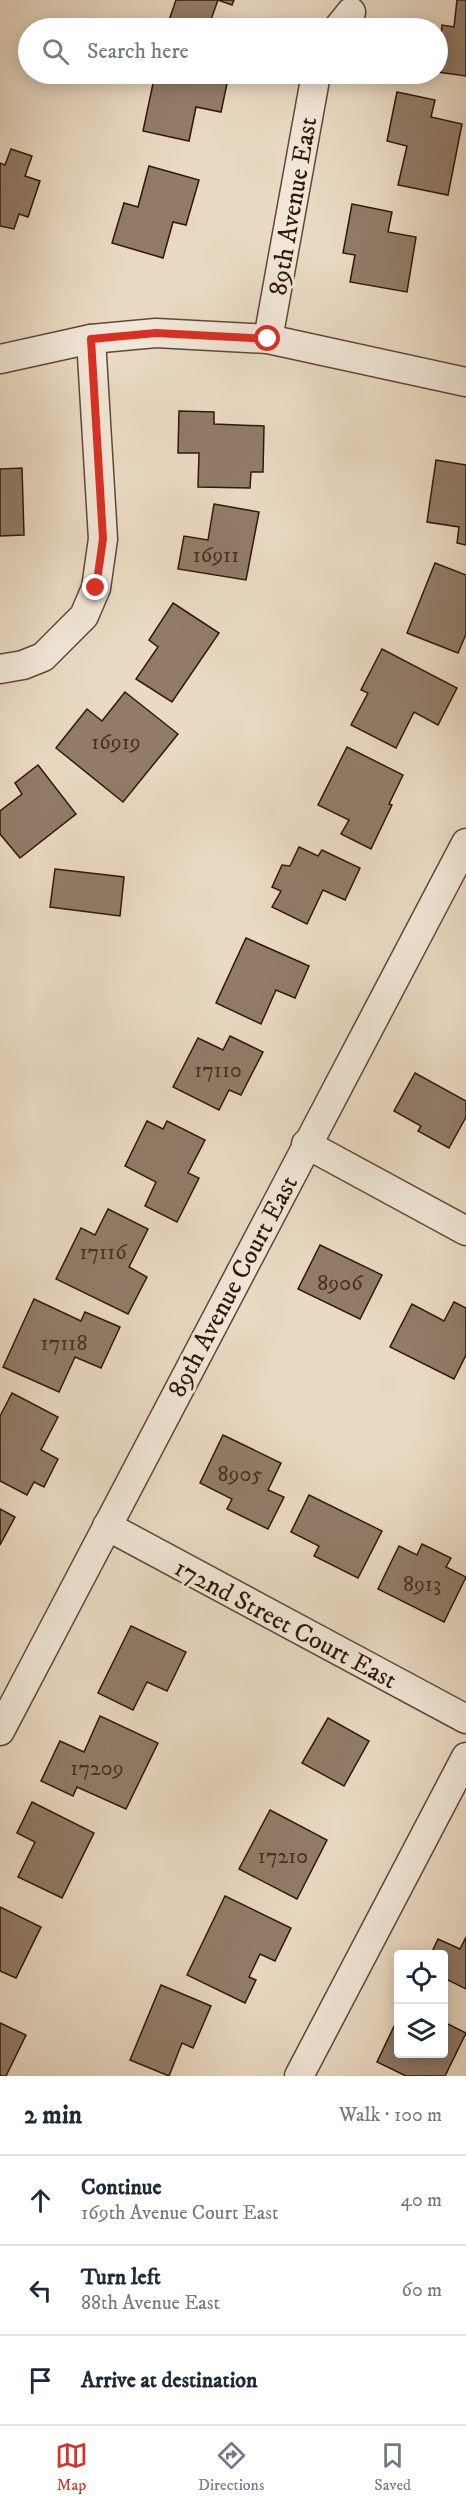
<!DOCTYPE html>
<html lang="en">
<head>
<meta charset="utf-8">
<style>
  :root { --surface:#fff; --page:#f2f2f3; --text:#1f2937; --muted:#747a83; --line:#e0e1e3; --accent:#d93025 }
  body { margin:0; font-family:"IM FELL DW Pica",serif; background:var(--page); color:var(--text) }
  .controls { position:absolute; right:18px; bottom:18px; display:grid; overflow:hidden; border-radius:6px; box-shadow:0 3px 15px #0003 }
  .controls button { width:54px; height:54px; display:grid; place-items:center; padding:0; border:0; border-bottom:2px solid var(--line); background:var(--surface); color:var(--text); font:30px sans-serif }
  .stop { position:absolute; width:18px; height:18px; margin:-14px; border:4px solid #d93025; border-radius:50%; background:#fff }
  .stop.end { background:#d93025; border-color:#fff; box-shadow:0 2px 6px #0008 }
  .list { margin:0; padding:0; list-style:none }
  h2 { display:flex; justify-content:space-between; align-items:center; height:78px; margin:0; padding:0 24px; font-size:26px }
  h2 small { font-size:20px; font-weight:400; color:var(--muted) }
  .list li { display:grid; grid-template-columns:39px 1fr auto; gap:18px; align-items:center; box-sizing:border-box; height:90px; padding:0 24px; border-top:2px solid var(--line) }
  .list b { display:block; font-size:22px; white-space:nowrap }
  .list p { margin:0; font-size:20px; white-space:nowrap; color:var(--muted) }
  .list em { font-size:20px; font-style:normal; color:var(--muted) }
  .icon { flex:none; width:33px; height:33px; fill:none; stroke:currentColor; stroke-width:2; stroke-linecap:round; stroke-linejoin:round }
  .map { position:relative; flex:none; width:466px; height:2076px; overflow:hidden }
  .search { position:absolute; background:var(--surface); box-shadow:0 3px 15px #0003; left:18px; right:18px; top:18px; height:66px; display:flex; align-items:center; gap:15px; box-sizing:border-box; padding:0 21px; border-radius:33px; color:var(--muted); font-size:22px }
  .sheet { height:348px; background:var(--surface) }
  nav { display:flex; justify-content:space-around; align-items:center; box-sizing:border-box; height:84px; border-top:2px solid var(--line); background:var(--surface); font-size:16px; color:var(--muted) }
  nav a { display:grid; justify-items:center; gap:3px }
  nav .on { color:var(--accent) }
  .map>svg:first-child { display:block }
  .building { fill:#927c69; stroke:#321708; stroke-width:1.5 }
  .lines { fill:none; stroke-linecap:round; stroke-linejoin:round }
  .street-casing { stroke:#604837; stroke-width:31 }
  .street { stroke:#f1e7d8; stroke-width:28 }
  .route { stroke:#d93025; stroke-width:8 }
  .labels { text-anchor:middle; stroke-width:6; stroke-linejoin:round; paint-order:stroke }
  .number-label { font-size:22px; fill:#4a3020 }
  .street-label { font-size:26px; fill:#321708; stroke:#f1e7d8 }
</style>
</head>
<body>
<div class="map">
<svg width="466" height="2076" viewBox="0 0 466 2076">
  <rect width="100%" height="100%" fill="#eadac3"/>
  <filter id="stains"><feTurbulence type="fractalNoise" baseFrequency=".00333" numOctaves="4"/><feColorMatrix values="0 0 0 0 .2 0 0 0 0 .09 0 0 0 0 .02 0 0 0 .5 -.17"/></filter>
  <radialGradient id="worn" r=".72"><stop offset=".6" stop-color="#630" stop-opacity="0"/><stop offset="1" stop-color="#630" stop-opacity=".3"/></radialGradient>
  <!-- building -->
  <g class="building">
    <polygon points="176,0 234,0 232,5 218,0 208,28 175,28 167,26"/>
    <polygon points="457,0 466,0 466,76 438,72 442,25 454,27"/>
    <polygon points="155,74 229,74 221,112 196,107 189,141 143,131"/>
    <polygon points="397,92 435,100 431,117 462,124 448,195 398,185 407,146 387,141"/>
    <polygon points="11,149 32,156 25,176 40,181 28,217 19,214 14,229 0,226 0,163 5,165"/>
    <polygon points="149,166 199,180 186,225 173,222 163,258 112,243 124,203 138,207"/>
    <polygon points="352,204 392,212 388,232 416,237 407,292 350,282 355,255 343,253"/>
    <polygon points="179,411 214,412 214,424 264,426 263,472 251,472 250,488 198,487 199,453 178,453"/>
    <polygon points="436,460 466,465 466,545 457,543 459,527 427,522"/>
    <polygon points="22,468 24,535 0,536 0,469"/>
    <polygon points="214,504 259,512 246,580 178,569 184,536 208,540"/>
    <polygon points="435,563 466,575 466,634 458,653 407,633"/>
    <polygon points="173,603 219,633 172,702 136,679 158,647 149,640"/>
    <polygon points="382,649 457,688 438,725 414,712 396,748 351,725 368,693 361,690"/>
    <polygon points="125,692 178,734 123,802 56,748 87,709 102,721"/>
    <polygon points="347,747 403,775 389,804 392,805 371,849 341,834 349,820 318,805"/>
    <polygon points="38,765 76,814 20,858 0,834 0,811 22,794 15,783"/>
    <polygon points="299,847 318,856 322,850 360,868 345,900 323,890 307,924 272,907 281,891 272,887 282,865 290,866"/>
    <polygon points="55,869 124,877 120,916 50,907"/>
    <polygon points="246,938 309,966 295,998 276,990 261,1024 216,1003"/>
    <polygon points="230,1036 263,1052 241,1095 229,1090 219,1110 173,1087 198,1038 223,1050"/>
    <polygon points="415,1073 466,1101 466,1117 449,1148 418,1131 421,1126 394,1111"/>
    <polygon points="147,1121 163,1129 167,1121 205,1140 188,1173 199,1178 177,1222 145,1206 156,1182 125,1166"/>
    <polygon points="108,1209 148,1229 129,1267 147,1277 128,1314 56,1279 81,1228 95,1235"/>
    <polygon points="320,1245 382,1275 360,1319 298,1289"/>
    <polygon points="34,1299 81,1321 85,1312 120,1327 101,1368 75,1357 59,1392 3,1367"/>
    <polygon points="454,1302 466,1308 466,1355 454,1379 390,1347 412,1304 444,1321"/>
    <polygon points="12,1393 58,1417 41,1450 58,1459 44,1487 34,1482 27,1495 0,1481 0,1416"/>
    <polygon points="223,1435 281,1463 268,1490 284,1497 268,1529 227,1509 232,1499 200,1483"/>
    <polygon points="309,1495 382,1531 358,1578 314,1556 319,1546 291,1532"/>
    <polygon points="0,1509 15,1517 0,1545"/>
    <polygon points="422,1544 451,1558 446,1567 466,1577 444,1622 378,1589 399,1546 417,1555"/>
    <polygon points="131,1626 186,1652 167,1691 147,1682 133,1710 98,1693"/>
    <polygon points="100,1716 158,1743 126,1809 77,1787 73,1796 41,1781 60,1741 84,1752"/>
    <polygon points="328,1718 369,1741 344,1786 302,1763"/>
    <polygon points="32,1802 94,1833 62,1898 18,1877 35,1842 17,1833"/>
    <polygon points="270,1810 327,1840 297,1899 239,1869"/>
    <polygon points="225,1896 291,1928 275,1961 260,1954 249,1977 256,1980 245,2003 187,1975"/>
    <polygon points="0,1907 41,1927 16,1978 0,1971"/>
    <polygon points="466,1937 466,1989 444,1978 444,1954 431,1954 438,1939 460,1949"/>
    <polygon points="161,1985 211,2006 193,2048 182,2043 169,2076 130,2060"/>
    <polygon points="398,2018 398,2054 444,2054 444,2022 466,2033 445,2076 406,2076 377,2062"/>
    <polygon points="0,2023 26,2035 6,2076 0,2076"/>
  </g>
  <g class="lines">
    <defs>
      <g id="street">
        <polyline points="338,28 351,12"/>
        <polyline points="268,339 316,74"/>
        <polyline points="0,359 91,339 156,333 268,339 466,382"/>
        <polyline points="0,669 23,665 43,657 84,616 96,588 103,539 91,339"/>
        <polyline points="306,1144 466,1231"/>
        <polyline points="107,1526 466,1719"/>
        <polyline points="0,1731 466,843"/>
        <polyline points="299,2076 466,1757"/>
      </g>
    </defs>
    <!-- street casing -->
    <use href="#street" class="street-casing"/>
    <!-- street -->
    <use href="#street" class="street"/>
  </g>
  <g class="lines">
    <!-- route -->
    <polyline class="route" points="96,588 103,539 91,339 156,333 268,339"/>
  </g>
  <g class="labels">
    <!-- number labels -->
    <g class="number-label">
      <text x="216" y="562">16911</text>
      <text x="116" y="749">16919</text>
      <text x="218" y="1077">17110</text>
      <text x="103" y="1259">17116</text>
      <text x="340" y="1290">8906</text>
      <text x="64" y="1350">17118</text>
      <text x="240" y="1481">8905</text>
      <text x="422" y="1591">8913</text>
      <text x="97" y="1775">17209</text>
      <text x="283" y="1863">17210</text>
    </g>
    <!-- street labels -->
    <g class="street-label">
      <text transform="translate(292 206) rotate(-80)" y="9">89th Avenue East</text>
      <text transform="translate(232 1286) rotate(-62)" y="9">89th Avenue Court East</text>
      <text transform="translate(286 1623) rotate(28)" y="9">172nd Street Court East</text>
    </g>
  </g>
  <rect width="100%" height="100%" filter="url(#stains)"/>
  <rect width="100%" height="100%" fill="url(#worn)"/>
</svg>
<div class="controls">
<button><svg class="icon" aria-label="locate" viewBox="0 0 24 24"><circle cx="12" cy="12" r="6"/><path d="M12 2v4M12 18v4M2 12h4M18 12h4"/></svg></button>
<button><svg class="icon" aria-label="layers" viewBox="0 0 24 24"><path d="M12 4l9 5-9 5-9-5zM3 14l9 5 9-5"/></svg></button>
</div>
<div class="stop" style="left:268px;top:339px"></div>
<div class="stop end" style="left:96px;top:588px"></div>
<div class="search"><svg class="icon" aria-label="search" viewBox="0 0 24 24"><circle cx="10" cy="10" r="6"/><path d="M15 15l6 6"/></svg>Search here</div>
</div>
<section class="sheet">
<h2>2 min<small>Walk · 100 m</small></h2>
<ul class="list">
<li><svg class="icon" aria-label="ahead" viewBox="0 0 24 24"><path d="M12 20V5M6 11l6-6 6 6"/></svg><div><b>Continue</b><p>169th Avenue Court East</p></div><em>40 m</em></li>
<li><svg class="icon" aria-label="left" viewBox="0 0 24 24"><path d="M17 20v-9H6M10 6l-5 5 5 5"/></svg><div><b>Turn left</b><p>88th Avenue East</p></div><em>60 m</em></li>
<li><svg class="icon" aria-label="arrive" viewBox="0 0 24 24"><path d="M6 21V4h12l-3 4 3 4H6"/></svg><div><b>Arrive at destination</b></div></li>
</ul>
</section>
<nav>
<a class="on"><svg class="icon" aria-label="map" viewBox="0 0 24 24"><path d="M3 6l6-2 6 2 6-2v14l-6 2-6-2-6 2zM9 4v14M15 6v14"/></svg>Map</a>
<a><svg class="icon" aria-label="directions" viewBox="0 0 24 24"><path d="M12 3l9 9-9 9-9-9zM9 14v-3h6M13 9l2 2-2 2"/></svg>Directions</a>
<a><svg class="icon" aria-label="saved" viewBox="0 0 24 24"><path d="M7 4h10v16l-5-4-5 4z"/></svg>Saved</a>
</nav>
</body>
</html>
